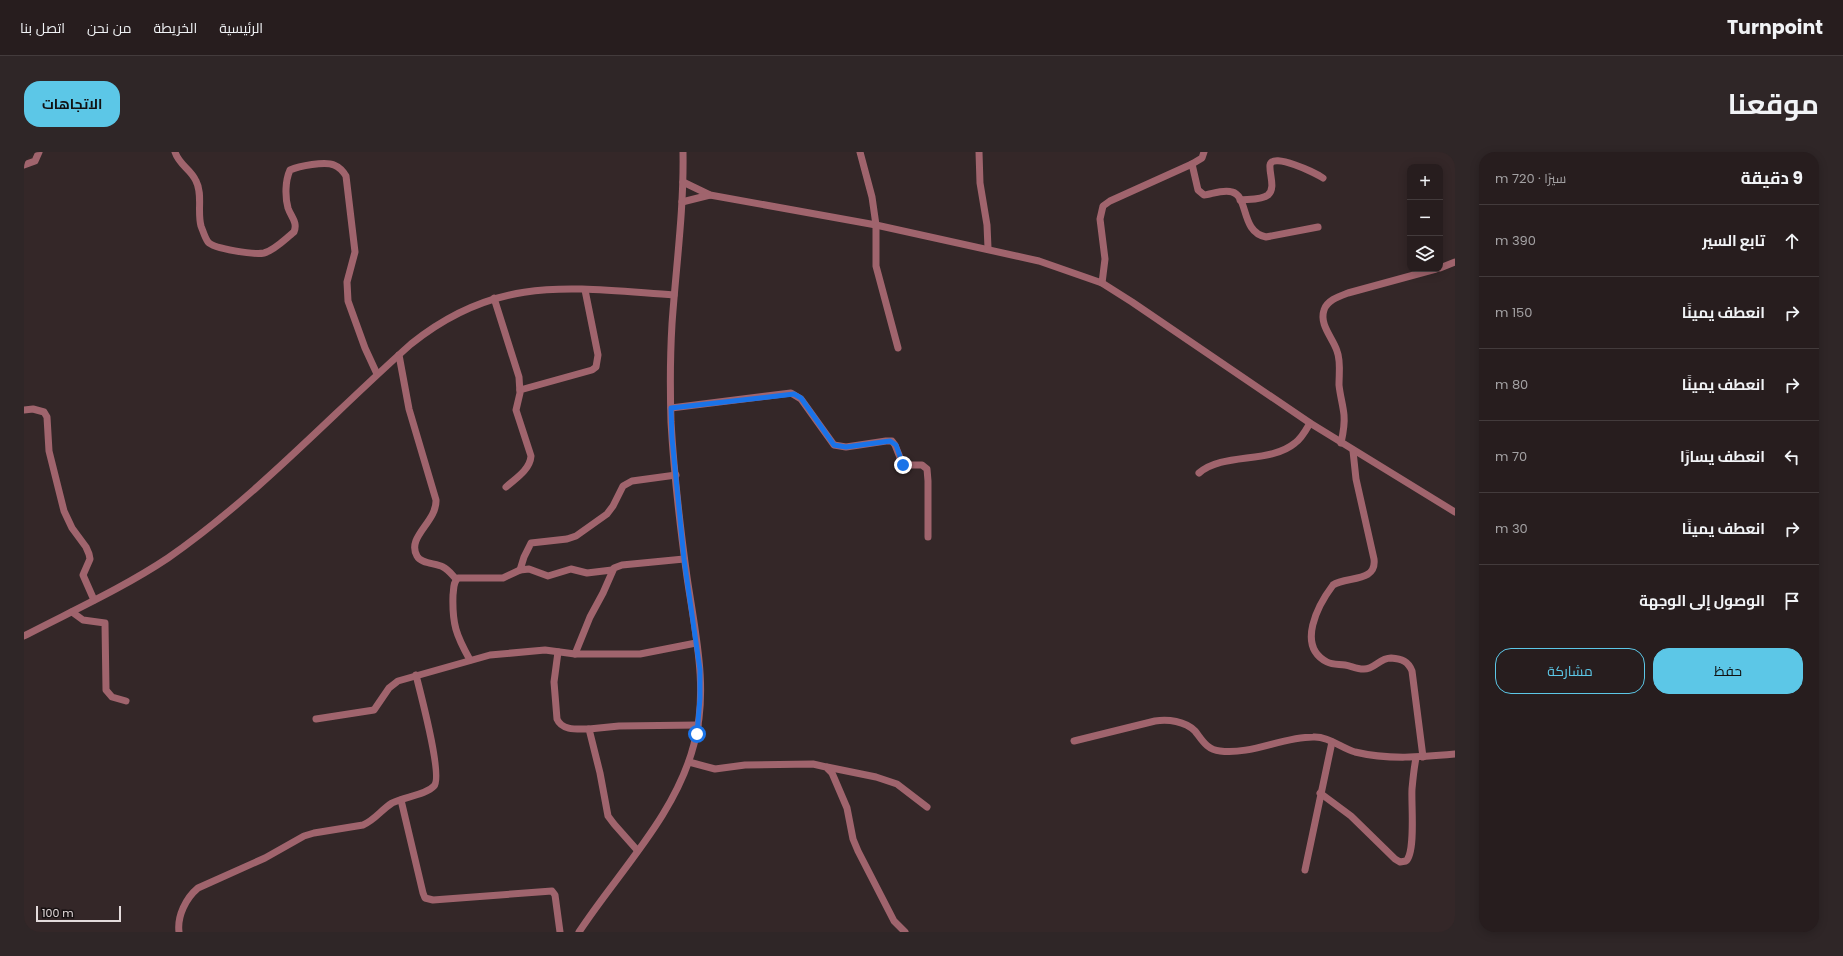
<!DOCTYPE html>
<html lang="ar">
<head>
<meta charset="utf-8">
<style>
  :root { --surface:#271d1e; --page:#2f2627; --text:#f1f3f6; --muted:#a4a2a4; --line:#433b3c; --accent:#5cc7e7 }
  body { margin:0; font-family:Poppins,Cairo,sans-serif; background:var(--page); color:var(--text); direction:rtl }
  .controls { position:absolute; right:12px; top:12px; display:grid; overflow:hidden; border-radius:8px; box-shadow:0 2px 10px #0003 }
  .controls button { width:36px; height:36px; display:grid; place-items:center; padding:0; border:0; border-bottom:1px solid var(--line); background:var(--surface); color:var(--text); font:20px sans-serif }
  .scale { position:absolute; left:12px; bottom:10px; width:85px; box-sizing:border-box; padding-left:4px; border:2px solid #e4dbdc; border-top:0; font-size:11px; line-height:14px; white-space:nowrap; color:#e4dbdc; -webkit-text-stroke:3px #171112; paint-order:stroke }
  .stop { position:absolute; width:12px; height:12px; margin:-9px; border:3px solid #1a73e8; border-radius:50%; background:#fff }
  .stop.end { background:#1a73e8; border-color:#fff; box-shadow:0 1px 4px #0008 }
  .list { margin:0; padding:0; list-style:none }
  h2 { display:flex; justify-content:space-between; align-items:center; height:52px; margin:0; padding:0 16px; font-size:17px }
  h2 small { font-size:13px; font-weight:400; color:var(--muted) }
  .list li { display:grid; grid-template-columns:26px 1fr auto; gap:12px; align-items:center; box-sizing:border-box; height:72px; padding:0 16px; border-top:1px solid var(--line) }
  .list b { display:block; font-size:15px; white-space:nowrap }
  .list em { font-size:13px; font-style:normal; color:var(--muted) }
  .actions { display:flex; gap:8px; padding:12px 16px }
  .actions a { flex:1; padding:9px 0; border:1px solid var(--accent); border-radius:16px; text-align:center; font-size:14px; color:var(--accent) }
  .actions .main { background:var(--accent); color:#111 }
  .icon { flex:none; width:22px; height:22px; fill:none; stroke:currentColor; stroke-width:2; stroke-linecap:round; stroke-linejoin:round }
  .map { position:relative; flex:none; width:1431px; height:780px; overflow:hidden; direction:ltr; border-radius:16px }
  header { display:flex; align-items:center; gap:24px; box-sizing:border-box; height:56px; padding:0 20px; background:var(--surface); border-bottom:1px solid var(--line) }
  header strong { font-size:19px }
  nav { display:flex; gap:22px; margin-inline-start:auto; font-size:14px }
  .intro { display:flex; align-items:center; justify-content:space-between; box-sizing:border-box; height:96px; padding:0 24px }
  h1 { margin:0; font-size:28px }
  .button { padding:10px 18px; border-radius:16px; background:var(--accent); color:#111; font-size:14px; font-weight:700 }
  main { display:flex; gap:24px; padding:0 24px }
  aside { flex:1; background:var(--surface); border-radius:16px; box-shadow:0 2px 10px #0003 }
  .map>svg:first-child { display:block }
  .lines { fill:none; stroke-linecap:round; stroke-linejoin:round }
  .minor { stroke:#a0646d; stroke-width:7 }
  .route { stroke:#1a73e8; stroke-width:5 }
</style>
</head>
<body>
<header>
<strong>Turnpoint</strong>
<nav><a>الرئيسية</a><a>الخريطة</a><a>من نحن</a><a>اتصل بنا</a></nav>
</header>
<div class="intro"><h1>موقعنا</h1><a class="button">الاتجاهات</a></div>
<main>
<aside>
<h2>9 دقيقة<small>سيرًا · 720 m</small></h2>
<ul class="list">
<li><svg class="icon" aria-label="ahead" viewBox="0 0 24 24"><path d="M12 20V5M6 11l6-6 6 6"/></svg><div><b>تابع السير</b></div><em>390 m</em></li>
<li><svg class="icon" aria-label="right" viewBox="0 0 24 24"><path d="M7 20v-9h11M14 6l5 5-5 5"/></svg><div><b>انعطف يمينًا</b></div><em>150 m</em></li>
<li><svg class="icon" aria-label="right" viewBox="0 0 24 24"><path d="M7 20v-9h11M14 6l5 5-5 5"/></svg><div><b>انعطف يمينًا</b></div><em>80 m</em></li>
<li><svg class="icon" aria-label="left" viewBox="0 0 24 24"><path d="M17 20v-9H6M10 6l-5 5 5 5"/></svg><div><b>انعطف يسارًا</b></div><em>70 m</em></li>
<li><svg class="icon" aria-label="right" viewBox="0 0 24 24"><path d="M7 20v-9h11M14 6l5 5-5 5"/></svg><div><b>انعطف يمينًا</b></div><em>30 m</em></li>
<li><svg class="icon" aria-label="arrive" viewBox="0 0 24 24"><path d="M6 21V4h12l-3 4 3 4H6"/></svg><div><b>الوصول إلى الوجهة</b></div></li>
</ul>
<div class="actions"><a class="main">حفظ</a><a>مشاركة</a></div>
</aside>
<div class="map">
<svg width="1431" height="780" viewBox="0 0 1431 780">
  <rect width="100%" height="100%" fill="#342728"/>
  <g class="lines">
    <!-- minor -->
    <g class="minor">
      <path d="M151 0C155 13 167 17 172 29 179 42 173 59 177 74 179 79 181 86 184 90 190 97 231 103 240 101 251 98 261 87 270 80 274 70 267 65 264 56 261 45 261 29 266 18 275 14 301 9 310 13 315 15 319 19 322 24L331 100 323 130 324 149 341 196 353 222"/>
      <polyline points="836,0 848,45 852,73 852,114 874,196"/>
      <polyline points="955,0 956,31 963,73 964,96"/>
      <path d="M1168 12 1174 38 1180 43C1188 42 1200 37 1208 40 1225 44 1216 80 1242 85L1294 75"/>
      <polyline points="0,13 11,9 15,0"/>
      <polyline points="659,30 686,43 852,73 1015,109 1078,131 1108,150 1286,271 1431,360"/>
      <path d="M1216 48C1224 47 1238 48 1244 43 1252 36 1245 22 1246 13 1248 0 1292 21 1299 26"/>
      <polyline points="658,50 686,43"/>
      <polyline points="1416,116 1431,110"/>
      <polyline points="1078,131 1081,107 1076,67 1079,54 1086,49 1168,12 1178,6 1180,0"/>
      <path d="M470 146 495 225 496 241 492 258 507 304C506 318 491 327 482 335"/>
      <path d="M375 203 385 257 412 348C413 370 382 385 393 404 397 412 412 411 419 415 424 417 428 423 432 427"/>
      <polyline points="496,238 568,218 572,215 574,203 561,138"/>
      <polyline points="647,256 767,241 777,247 810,293 822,295 862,289 868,289 871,293 879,313 898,313 903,317 904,329 904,385"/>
      <polyline points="0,258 9,257 20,260 23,265 25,299 40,359 48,376 62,395 65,402 66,407 59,423 70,448"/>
      <path d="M1317 291C1319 282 1321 273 1320 263 1319 253 1316 243 1315 233 1315 221 1317 209 1313 199 1309 186 1295 173 1300 158 1303 148 1316 144 1324 141L1412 117"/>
      <path d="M1329 299 1332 327 1350 407C1353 431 1322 424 1309 433 1294 453 1272 494 1303 510 1309 513 1315 512 1321 513 1327 514 1333 517 1339 517 1350 518 1355 506 1367 506 1378 507 1384 509 1388 519L1399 605"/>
      <path d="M1175 321C1199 300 1246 312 1271 291 1278 286 1282 278 1286 271"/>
      <polyline points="496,418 500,405 507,391 543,387 552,384 583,362 589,354 599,334 608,329 652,323"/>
      <polyline points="48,460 59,468 81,471 82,538 88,545 102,549"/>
      <path d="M0 484C48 459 99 436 144 406 233 344 306 264 387 192 474 122 547 136 650 143"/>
      <path d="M534 500 530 530 533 567C538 579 554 577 565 577L576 621 584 664 590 672 613 698"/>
      <polyline points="551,502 566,465 579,441 590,416 598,413 660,407"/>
      <path d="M446 508C432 483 428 472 429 443 430 436 429 430 434 426H479L496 418 505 417 524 424 547 417 563 421 588 418"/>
      <polyline points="292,567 350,558 365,536 374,529 466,503 521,498 551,502 616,502 672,491"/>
      <polyline points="565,577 595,574 674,573"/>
      <path d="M1050 589 1131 569C1144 567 1161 569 1171 579 1178 588 1183 598 1196 599 1227 603 1258 585 1289 585 1304 584 1317 596 1331 600 1364 608 1398 605 1431 602"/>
      <polyline points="665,610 691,617 721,613 789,612 802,615 808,621 823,656 829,687 834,699 870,769 881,780"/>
      <polyline points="803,615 852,625 873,632 903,655"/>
      <path d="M1296 641 1327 664 1371 707 1376 710 1382 709C1392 700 1387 651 1388 637 1389 626 1390 616 1392 606"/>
      <polyline points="377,648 399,741 401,746 409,748 528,739 531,743 536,780"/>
      <polyline points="1281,718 1308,590"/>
      <path d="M155 780C153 764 162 746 174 736L241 706 280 684 290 681 339 673C351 668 357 658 368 651 379 645 402 643 410 634 419 625 396 539 392 523"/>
      <path d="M555 780C595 719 652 663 670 592 685 538 671 480 663 425 656 374 650 322 647 270 646 237 646 205 648 172 652 114 660 58 659 0"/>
    </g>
  </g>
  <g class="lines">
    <!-- route -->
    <polyline class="route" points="673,582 676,546 676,518 660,407 648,286 647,256 770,242 777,246 810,293 822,295 866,289 872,293 879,313"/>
  </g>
</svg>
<div class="controls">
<button>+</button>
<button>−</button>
<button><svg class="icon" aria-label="layers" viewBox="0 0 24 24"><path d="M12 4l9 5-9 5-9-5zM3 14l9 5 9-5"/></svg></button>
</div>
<div class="scale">100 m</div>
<div class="stop" style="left:673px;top:582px"></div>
<div class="stop end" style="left:879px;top:313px"></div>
</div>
</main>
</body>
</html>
